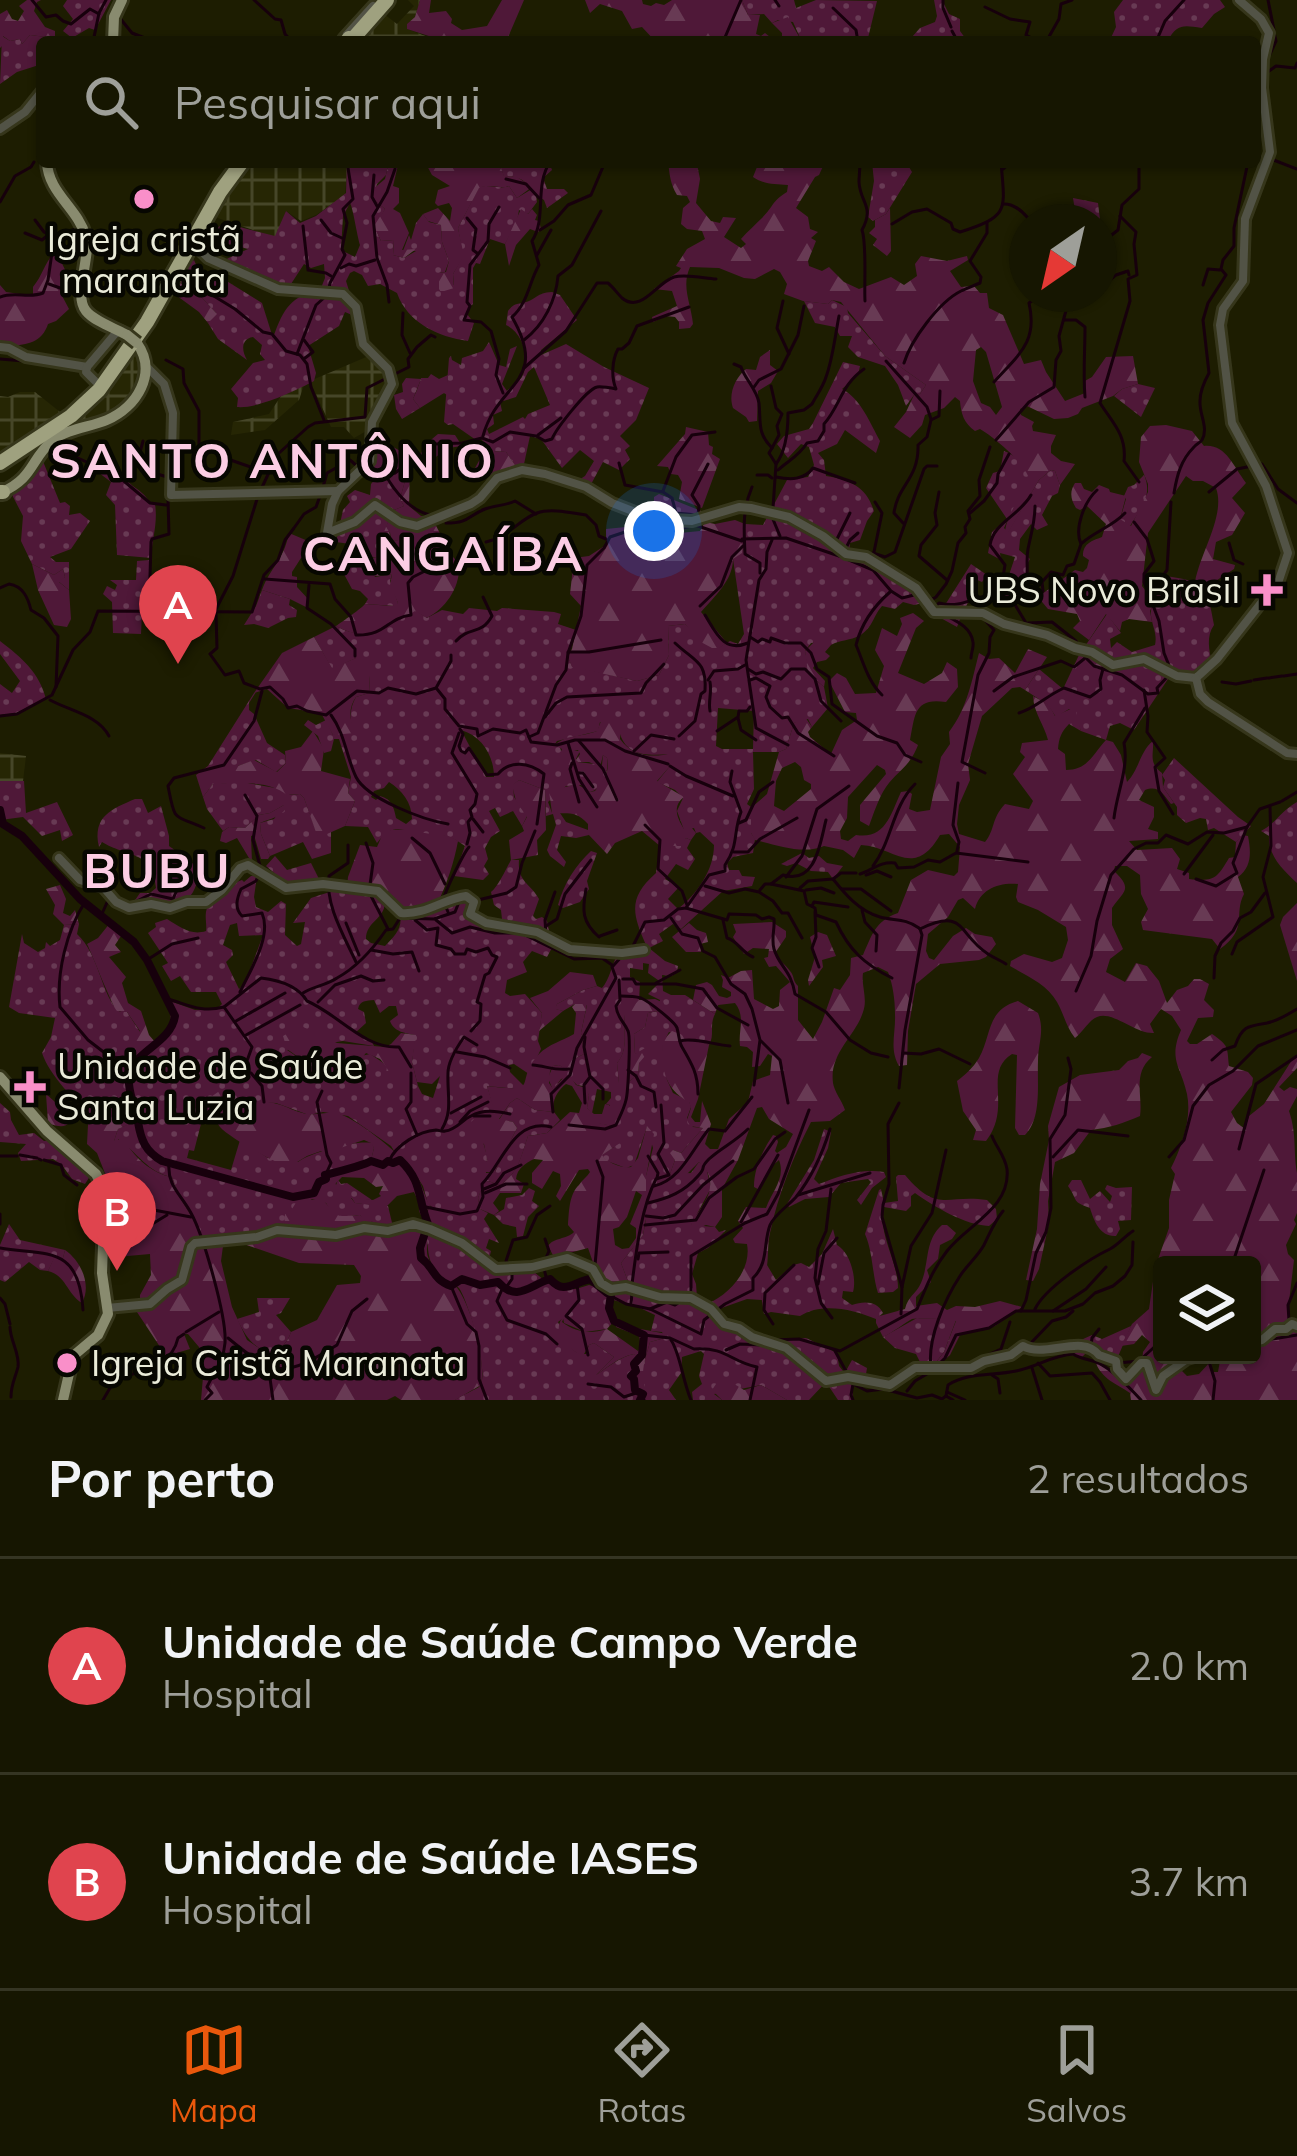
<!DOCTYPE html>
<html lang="pt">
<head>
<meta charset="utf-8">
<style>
  :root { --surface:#161601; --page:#232310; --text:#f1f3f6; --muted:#9e9f99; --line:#353523; --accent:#ea580c }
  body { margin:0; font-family:Mulish,sans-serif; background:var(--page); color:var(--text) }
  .controls { position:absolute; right:36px; bottom:36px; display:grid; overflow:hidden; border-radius:12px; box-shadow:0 3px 9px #0004 }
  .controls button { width:108px; height:108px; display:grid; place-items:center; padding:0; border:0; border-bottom:3px solid var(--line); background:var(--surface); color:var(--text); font:60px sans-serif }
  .compass { position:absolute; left:1009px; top:204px; width:108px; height:108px; border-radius:50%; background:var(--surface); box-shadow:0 3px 9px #0004; rotate:214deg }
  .you { position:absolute; left:654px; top:531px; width:42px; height:42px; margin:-30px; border:9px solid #fff; border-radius:50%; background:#1a73e8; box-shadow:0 0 0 18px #1a73e833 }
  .badge { display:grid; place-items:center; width:78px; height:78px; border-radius:50%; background:var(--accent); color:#fff; font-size:39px; font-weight:700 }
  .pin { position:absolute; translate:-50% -99px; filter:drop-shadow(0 3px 6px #0008) }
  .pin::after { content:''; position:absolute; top:63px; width:42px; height:36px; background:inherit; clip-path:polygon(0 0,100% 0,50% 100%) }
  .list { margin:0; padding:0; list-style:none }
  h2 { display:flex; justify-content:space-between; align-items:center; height:156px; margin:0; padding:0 48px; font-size:51px }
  h2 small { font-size:39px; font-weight:400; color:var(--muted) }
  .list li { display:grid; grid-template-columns:78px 1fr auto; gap:36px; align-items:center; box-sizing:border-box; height:216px; padding:0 48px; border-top:3px solid var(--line) }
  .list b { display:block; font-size:45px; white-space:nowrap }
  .list p { margin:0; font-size:39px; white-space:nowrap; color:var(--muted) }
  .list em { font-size:39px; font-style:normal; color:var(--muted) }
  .icon { flex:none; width:66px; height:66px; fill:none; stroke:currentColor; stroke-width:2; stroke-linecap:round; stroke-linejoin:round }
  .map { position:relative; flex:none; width:1297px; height:1400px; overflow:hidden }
  .search { position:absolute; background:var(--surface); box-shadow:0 3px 9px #0004; left:36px; right:36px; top:36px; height:132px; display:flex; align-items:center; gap:30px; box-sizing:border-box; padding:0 42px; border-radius:12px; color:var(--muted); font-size:45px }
  .sheet { height:588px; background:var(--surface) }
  nav { display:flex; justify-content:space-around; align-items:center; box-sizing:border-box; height:168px; border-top:3px solid var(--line); background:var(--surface); font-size:33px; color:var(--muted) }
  nav a { display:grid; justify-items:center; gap:6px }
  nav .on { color:var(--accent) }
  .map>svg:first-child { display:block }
  .industrial { fill:url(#industrial-grid) }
  .grass { fill:url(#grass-dots); fill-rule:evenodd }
  .forest { fill:url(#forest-firs); fill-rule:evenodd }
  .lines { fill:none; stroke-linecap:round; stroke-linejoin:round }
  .stream { stroke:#17000c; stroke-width:3 }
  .river { stroke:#17000c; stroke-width:8 }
  .minor-casing { stroke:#36361b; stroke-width:14 }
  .major-casing { stroke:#36361b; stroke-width:16 }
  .highway-casing { stroke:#36361b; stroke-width:20 }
  .minor { stroke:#525346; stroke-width:8 }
  .major { stroke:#898b6f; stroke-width:10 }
  .highway { stroke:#9fa17f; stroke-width:14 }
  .major-bridge-casing { stroke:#36361b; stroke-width:16; stroke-linecap:butt }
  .highway-bridge-casing { stroke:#36361b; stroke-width:20; stroke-linecap:butt }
  .major-bridge { stroke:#898b6f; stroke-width:10 }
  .highway-bridge { stroke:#9fa17f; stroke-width:14 }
  .poi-dot { fill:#f98fc9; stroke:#070701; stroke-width:4.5 }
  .labels { text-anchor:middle; stroke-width:9; stroke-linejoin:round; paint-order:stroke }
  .poi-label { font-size:36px; fill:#eaebd9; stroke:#070701; text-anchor:start }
  .district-label { font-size:48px; font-weight:bold; letter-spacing:3px; fill:#fccde4; stroke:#070701 }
</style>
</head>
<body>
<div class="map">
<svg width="1297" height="1400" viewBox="0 0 1297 1400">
  <defs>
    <pattern id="industrial-grid" width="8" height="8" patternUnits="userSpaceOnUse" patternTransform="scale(3)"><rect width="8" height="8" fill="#262604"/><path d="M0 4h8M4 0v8" fill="none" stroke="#464628"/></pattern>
    <pattern id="grass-dots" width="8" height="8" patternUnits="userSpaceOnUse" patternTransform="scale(3)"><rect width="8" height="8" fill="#4f1838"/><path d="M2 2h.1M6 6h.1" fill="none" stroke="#683a54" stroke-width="1.8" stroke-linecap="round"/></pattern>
    <pattern id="forest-firs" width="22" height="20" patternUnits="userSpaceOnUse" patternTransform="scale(3)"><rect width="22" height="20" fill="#4f1838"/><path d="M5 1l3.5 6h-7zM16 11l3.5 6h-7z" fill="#683a54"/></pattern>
  </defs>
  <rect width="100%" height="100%" fill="#1d1d01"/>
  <!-- industrial -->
  <g class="industrial">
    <polygon points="408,0 420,0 415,17 407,24 407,29 431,38 430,42 359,42 384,14 397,24 414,6"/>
    <polygon points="256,162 348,162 345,195 316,215 301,221 286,211 276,238 215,217 225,194"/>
    <polygon points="131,350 145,366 143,377 130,399 115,415 57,433"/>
    <polygon points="371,355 383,365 391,380 368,430 354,438 344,427 331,427 310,381"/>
    <polygon points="304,385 299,400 265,430 231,435 233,422 269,414 281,396"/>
    <polygon points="20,392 35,392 60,412 0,453 0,396 8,397"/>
    <polygon points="0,753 26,756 23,781 0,781"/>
  </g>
  <!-- grass -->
  <g class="grass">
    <polygon points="67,0 111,0 95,30 89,28 72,38 63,31 73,19 63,6"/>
    <polygon points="742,0 794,0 796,8 816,0 877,1 867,42 816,39 802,42 793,22 778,20 772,23 764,14 748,15"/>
    <polygon points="934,0 942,0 949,14 960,19 960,31 968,42 914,42 912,37 920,28 935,22 937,16"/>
    <path d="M1123 0H1220L1225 7 1214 14 1202 28C1182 25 1177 24 1167 42H1109L1116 27 1114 12Z"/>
    <polygon points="30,35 46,37 52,42 42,42 42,64 17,72 0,84 2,36 10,41 20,39 22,44"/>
    <path d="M347 162H389L386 175 377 184 373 199 385 209C379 222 372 224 381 241L394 240 393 255 404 258 416 251H403L409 235 411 240 416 223 423 214 429 222 441 225 442 242 449 261 445 272 439 273V289L454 285 453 274 463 256 458 228 479 187C490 184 500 190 509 186L517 198 532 189C525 180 516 175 504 177L499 162H543L550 164 552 170 543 178 547 189H564L568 193 547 208 544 200 536 195 537 202 528 214 519 210 517 221 505 244 490 239 480 264 476 263 473 268V304L468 308 467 314 474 323 468 341C438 337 407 322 397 293L380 284 368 286 362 275 354 271 350 273 346 281 354 307 352 315 345 312 339 326 308 346 316 373 314 381C295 391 257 409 237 407L238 398 231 389 253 363 265 360 260 354 262 345 253 337C240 339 242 352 247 360L218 339 208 323 216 313 191 286 179 282 194 260 197 267 225 280 262 303 273 338C284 307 290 298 321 288L325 278 324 264 311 268 304 264 289 287 290 290 218 263 248 249 212 240 213 231 224 223 275 236 286 211 300 223 316 216 346 193ZM350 203C353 208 357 235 360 245L355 257 341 250 343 216Z"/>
    <polygon points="872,162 906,162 912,172 886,214 873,221 868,217 874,181"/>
    <polygon points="1073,198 1098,203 1102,236 1099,240 1099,222 1077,222"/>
    <path d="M552 292 560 295 577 320 541 350V355L566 344 604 367 649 388 636 420 620 436 630 446 625 450 630 459 619 470 603 462 589 488 574 483 585 476 594 461 580 450 562 468 541 439 530 436 524 464 515 465 506 452 493 451 480 438 476 440 453 424 448 425 444 422 449 358 451 356 452 360 461 365 462 358 483 351 489 342 499 365 506 367 510 349 517 346 502 384 507 391C509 389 520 380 522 377 531 359 523 333 506 325L508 311C515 302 517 305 526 302 537 299 536 293 552 292ZM534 367 550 405 528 414 525 419 523 417 489 434 487 429 494 424 493 415 502 411 500 402 516 397 528 372Z"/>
    <polygon points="832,300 847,307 848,313 885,356 926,385 920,394 914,395 906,406 898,385 885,366 858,357 848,347 852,336 840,336 835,327 815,323 804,301 828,304"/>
    <path d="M843 362 860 366 858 375 842 389C861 399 870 423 880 441L876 453 845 430 837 444 818 453 824 460 826 476C850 480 866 486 874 511L867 521 860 540 850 543 849 553C878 561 911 583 929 606L945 605 971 564 987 575 982 582 975 579C973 597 963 610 957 627L928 611 923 603 914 605 903 602 895 609 882 606C873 616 873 628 859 636 851 640 840 640 831 645L830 641 811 643 805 651 810 675 824 687 828 708 812 727 808 719 794 723 786 749 779 752H753L754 789 747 804 751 807V833L755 839 753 853 733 857 727 863 729 870H739L742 876 755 877 752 886 723 891 681 929 673 924 659 934 663 941 649 948 665 961 678 966 677 972 672 976 662 975 663 991 671 995H685L715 1014C709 1025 715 1035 709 1045L669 1032 662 1045 667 1080 673 1093 689 1101 691 1107 687 1118 693 1127 703 1128 681 1153 673 1150 675 1160 670 1174 691 1173 699 1162 706 1167 711 1188 691 1225 715 1227 719 1232 726 1230 708 1248 698 1253 692 1274 696 1284 697 1298 720 1320 765 1342 806 1338 837 1353 839 1366 847 1376H850L847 1369 852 1360 867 1368 865 1380 852 1379 853 1400H838L826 1382 809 1400H787L761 1385 714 1394 722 1400H693L692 1392 702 1384 699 1376 704 1354 701 1351 682 1357 681 1373 669 1390 676 1400H455C459 1397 476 1389 479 1387 491 1377 468 1300 459 1288 453 1282 442 1279 437 1272 424 1256 431 1244 423 1228L425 1223 419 1211 426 1212 432 1207 428 1204 423 1186 409 1164 398 1157 391 1146 348 1116 323 1112 309 1115 276 1103 234 1101 232 1095 208 1100 215 1120 203 1116 194 1151 189 1150 187 1158 231 1170 240 1140 268 1158 298 1162C312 1152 355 1140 372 1143L374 1148 371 1160 333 1175 336 1185 338 1180 341 1184 347 1183 372 1200 351 1198 355 1203 388 1206 393 1227 365 1220 360 1215C341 1216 337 1223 326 1203L312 1199 293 1213 285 1233 208 1244 180 1197 172 1177C148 1173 137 1152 118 1139V1142L114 1141 118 1129 129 1124 115 1112 105 1107 93 1116C74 1100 50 1076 42 1053L51 1037 55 1018 19 1013 9 1007 22 934 24 943 38 952 45 948 46 942 50 946 60 940 64 925 79 924 77 934C100 955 101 997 120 1012H127L140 1032 138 1058C159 1036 179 1034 167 1000L195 1010 217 1009 222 1004 216 992H191L180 976 171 981 162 966 168 963 148 933 156 927 155 923 167 919C180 927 191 936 206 931 207 925 205 919 206 912 209 897 228 885 242 880L244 882 251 876H257L254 897 256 907 268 912 281 901 286 904 285 935 297 946 301 944 305 922 293 923 311 898 320 895 347 887 384 897C389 919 366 919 366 939L371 943 385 946C394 937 403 928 400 915L464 898 469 901V918C485 931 503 940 521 929L554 944 547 957 532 951 523 962 527 972 507 980 505 993 510 996 525 994 542 1013 538 1041 541 1049 529 1074 514 1064 509 1065 510 1072 524 1086 518 1089 487 1086 495 1111 489 1117H476L487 1156 486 1173 495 1172 517 1128 513 1122 499 1120 510 1103 517 1098 535 1110 554 1112 560 1120 547 1133 528 1136C521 1156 519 1173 500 1185L488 1181 484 1183 478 1198 480 1209 488 1213 484 1219 499 1243 489 1239 486 1248 491 1251 488 1263 493 1267 529 1268 549 1284 560 1287 576 1289 589 1285 610 1291 629 1284 621 1263 643 1235 646 1220V1176L653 1148 647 1127 634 1165 626 1168 607 1161 601 1155 614 1147 613 1126 596 1123 610 1105 606 1104 611 1098V1092L597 1089 592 1113 587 1108 589 1095 583 1086 577 1085 569 1077 561 1079 553 1090 548 1078 553 1066 559 1065 569 1070 574 1059 584 1054 581 1033 587 1005 575 1004 563 1011 555 1009 557 1004 583 990 597 986 602 988C610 979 611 966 618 954L643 949 646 945C632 913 628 898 656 873L660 846C672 844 677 850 686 838L691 840 687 848 695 859 688 870 676 864 665 879 679 887 668 899 678 909C697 894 714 870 714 845L700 832 696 833 694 828 684 830 677 811 683 798 675 790 657 782 670 766 672 754C650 755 628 758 620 734L600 722 598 731 557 741 555 744 560 747 561 751H580L576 759 578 762 602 765 603 755 607 758C609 771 604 788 590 792L581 785 566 786 548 802 552 813H560L566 822 588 830 589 835 576 838 561 836 557 850 566 862 564 867 550 856 547 850 556 825 553 814 546 816 545 790 519 780 513 785 514 797 527 816 522 826 513 811 500 817 495 808 489 811 500 831 491 837 485 848 488 859 484 866 489 874 483 880 454 876 465 846C451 836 446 835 429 835 406 835 397 817 377 843L368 827 345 826 355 801 348 793 351 777 339 739H334L331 751 324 753 318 736 304 725 308 720 316 725 326 720 333 735 352 726C349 717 351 705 356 697L369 693 370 677 356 658 332 669 314 637 336 626C367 643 387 628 415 610L427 618 442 610 463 614 469 608 497 611 502 608 554 612 561 614 558 624 576 630 568 657 572 666 637 681 659 675 669 655 668 626 685 624 697 636 718 648 730 641 738 644 744 634 733 559 742 552 745 524 763 525 787 480 808 477 814 465 809 447 801 444 788 458 777 444 784 436 809 429 813 423ZM718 708 754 711 753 749H722L716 746ZM461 730C482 736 494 756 494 777H486ZM389 782C402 790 412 803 412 819L406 824 396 818C394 808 392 799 380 796L376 800 371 797 374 791 384 788ZM237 923 239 936 263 935 245 984 239 989 226 962 233 955 232 950 223 945 230 925ZM643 963 649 964 648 973 658 980V984L648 994 660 1000 658 1011 648 1013 645 1027 634 1034 635 1054 640 1053 638 1074 630 1081 619 1083 617 1063C629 1050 623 1031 625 1015L639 1001 640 982 630 977V968L643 970ZM374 1000 380 1013 389 1006H396L398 1015 390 1021C394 1032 405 1033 415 1035L412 1062 417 1082 432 1084 440 1076 433 1098 422 1094 418 1086 370 1054 361 1056 360 1063 315 1069 287 1050 343 1041 374 1046 372 1042 355 1033 366 1023 364 1012 358 1009C360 1000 366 1001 374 1000ZM610 1299 638 1307 655 1315 651 1331 662 1332 665 1338 650 1342 640 1377 644 1385 645 1398 641 1394 637 1357 634 1354C621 1356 607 1368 596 1375L614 1357 594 1343 589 1345 586 1354C569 1355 564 1336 558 1322L563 1318 564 1323 585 1332 607 1329 615 1320 608 1306Z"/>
    <polygon points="406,378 421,379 413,399 420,408 402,419 396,409 394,395 403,392 402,384"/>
    <polygon points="1138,384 1155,388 1141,417 1114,396 1122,389"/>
    <polygon points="382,441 404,453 412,454 400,473 405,481 400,499 404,506 394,510 385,506 390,517 385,531 389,531 391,540 400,541 396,547 382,548 377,558 364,556 375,577 392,574 390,581 398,603 396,606 365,604 368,599 360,591 352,589 338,563 342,555 350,553 350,544 336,542 343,510 350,502 347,496 355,490 370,495 371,484 379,475 363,471 374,448"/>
    <path d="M1004 451C1015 455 1025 464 1029 476 1023 495 1012 510 1004 528L1008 532 1039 480 1051 470 1055 471 1060 485 1058 493 1052 496 1042 515 1048 525 1037 530 1031 524 1020 539 1019 550 1030 559 1026 566 1031 581 1017 599 995 597 989 593 999 583 1007 581 1015 557 1000 553 1001 560 988 553 992 532 1007 519 986 488 993 473 1000 471Z"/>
    <polygon points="42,459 60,503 65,502 70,506 69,515 80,513 90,521 71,549 50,557 56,562 69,562 69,590 58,581 65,577 63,569 54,575 32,564 21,541 23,516 10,491"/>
    <path d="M91 460 118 466C126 488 142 487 149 502L155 504C158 524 152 538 151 558L117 555 115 505 106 495 111 482 86 463Z"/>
    <path d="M1144 475C1153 495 1141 508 1130 526L1120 520 1126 499 1124 496 1128 487 1134 485Z"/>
    <polygon points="659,494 706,513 703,518 679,520 654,503 654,497"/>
    <polygon points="149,560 150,583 144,585 143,590 141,634 113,633 112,602 103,594 107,586 115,590 117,585 110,580 136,580 137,561"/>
    <path d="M1165 576C1204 581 1207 585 1214 625 1206 636 1209 650 1212 663L1195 676H1170L1134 730 1120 723 1110 726 1106 740 1081 731 1074 711 1069 709 1056 717 1048 705 1025 690 1039 669 1063 689 1079 655 1107 614 1121 633 1110 639 1111 648 1117 642 1132 652 1155 645C1159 630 1145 617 1154 602L1151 595Z"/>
    <polygon points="262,590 290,599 289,605 297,610 296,617 288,618 268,628 254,624 244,625 256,606"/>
    <path d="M0 641C22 658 39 672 46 699L16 713 0 715V684L12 693 20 681 0 654Z"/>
    <polygon points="256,692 249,703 249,710 254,714 267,743 285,755 286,763 276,772 256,760 238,766 208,766 254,693"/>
    <polygon points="1174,758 1238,817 1251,826 1236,842 1214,828 1208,830 1206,819 1200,818 1186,823 1177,815 1177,807 1163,787 1165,780 1162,775"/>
    <polygon points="0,781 24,781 26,813 57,802 73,835 62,841 60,830 42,836 23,817 0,820"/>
    <polygon points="242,782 281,789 290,795 300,794 304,798 318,836 331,831 331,853 312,859 303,842 270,856 261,834 260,823 274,819 284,805 270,813 259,815 245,828 229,827 223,831 207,809 203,797 213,784"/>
    <path d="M135 799H142L148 813 161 806 169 836V846L199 868C196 914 168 905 131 906L140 893H150L156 888C153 850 126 857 102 842L99 847C92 816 112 809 135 799Z"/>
    <path d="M1297 802V883C1283 870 1268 856 1269 836L1261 831C1275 824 1282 810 1297 802Z"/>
    <path d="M591 851 597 853 587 881 589 889 580 902 563 908 558 905C564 883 575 866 591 851Z"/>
    <polygon points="802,853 809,858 819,856 827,863 843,866 833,879 828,872 811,871 796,863 787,866 781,864"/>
    <polygon points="275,856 287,870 311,863 321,883 295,888 276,882 279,877 266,866"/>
    <path d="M511 860H519C517 882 531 884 539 899L533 916 536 919 542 917 547 921 549 931 531 924 505 922 502 919 501 910 494 905 491 892C498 887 506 869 511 860Z"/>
    <polygon points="0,1103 10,1112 11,1120 19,1135 34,1133 44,1141 50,1140 92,1173 85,1184 72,1179 62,1165 53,1159 21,1161 18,1153 26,1144 0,1142"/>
    <path d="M824 1129 831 1132 828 1148 814 1179 819 1184C839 1176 862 1168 884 1172L886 1177 872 1188 861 1205 857 1200 871 1182 868 1179 841 1183 829 1197 805 1199 789 1207 787 1204 814 1160Z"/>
    <path d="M898 1175H905C938 1214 946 1194 987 1200L996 1209 997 1219 989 1226C965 1225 935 1207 915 1193L911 1196V1206L906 1211 884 1207C877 1233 898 1261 898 1288L893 1292 878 1293C872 1274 873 1252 865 1234L879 1190 881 1189 884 1203 898 1201 896 1177Z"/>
    <path d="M1072 1180H1081L1090 1199 1100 1191 1110 1202 1112 1196 1105 1189 1107 1185 1116 1188 1132 1187 1131 1220 1118 1221 1120 1229 1116 1236C1100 1237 1094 1221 1090 1208 1071 1201 1079 1202 1068 1186Z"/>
    <polygon points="529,1188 535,1191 532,1201 539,1206 528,1217 523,1236 517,1237 516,1227 503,1224 494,1215 504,1209 506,1198 522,1195"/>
    <polygon points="9,1224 20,1240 65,1250 63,1258 54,1259 48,1271 40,1270 29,1262 5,1282 0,1280 0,1245"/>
    <path d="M833 1229 837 1245C850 1252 857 1278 853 1292L843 1291 842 1298 852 1305C864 1301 877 1301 883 1313L876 1319C853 1309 821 1302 800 1316L771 1312 764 1314 760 1288 767 1265 776 1280 793 1265 801 1263 809 1267 822 1254Z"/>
    <path d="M257 1298H290L281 1313 276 1315 291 1332C287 1345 278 1351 265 1352 250 1343 245 1335 237 1319L259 1312Z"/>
    <path d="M917 1318C928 1319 948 1317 956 1320L944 1352 933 1366H916L920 1362 916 1354 895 1348 883 1337Z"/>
    <polygon points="1131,1326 1117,1359 1088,1351 1082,1357 1060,1353 1054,1355 1057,1342 1081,1340 1092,1335 1102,1339"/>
  </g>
  <!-- forest -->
  <g class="forest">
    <polygon points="27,0 41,0 37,2 34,11 45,27 55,31 55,40 52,42 46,37 30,35 22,44 20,39 10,41 3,36 5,43 0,48 0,14 7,10 12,19 18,21 24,11 19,6"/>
    <polygon points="420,0 431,0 429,13 446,11 452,19 451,23 462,30 487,26 502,0 524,0 506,42 468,42 473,38 461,36 435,38 407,29 407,24 415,17"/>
    <polygon points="585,0 642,0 643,4 651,6 656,3 664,5 672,0 742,0 748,15 760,15 756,34 761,36 765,33 775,41 782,40 782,33 772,23 788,17 802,42 656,42 642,27 632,29 622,11 600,4 590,13"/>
    <polygon points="389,162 397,162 398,165 393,186 399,188 399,203 393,209 400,213 409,233 402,250 416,249 404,258 393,255 394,240 381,241 374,226 385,209 373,199 372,190 385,179"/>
    <path d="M425 162H499L504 176 517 177 532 187 517 198 509 186C500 190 490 183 479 188L458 228 464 256 453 274 454 288 441 292 439 289V273L446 272 449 261 442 242 441 225 428 221 423 214 438 208 450 221 452 208 449 203 438 206 435 203 438 190 450 186 432 175Z"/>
    <path d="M668 162 697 164 700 179 696 203 711 221 720 223 723 217 736 218 724 237 741 248 746 244 741 239C748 231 755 225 762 218 774 206 771 202 787 192L788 185C775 184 765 185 753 177L757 167 777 162 779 167 792 168 801 162 805 167 811 162H825L819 175 815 177 796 208 808 217 810 229 818 232 811 238 816 241 808 261 809 266 822 271 829 267 844 282 859 289 891 277 904 285 917 276 915 264 921 256 947 261 967 256 968 260 950 271 961 287 974 286 980 293H987L989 308 1003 315 1024 364 1041 360 1046 372 1065 401 1085 393 1083 382 1092 377 1106 357 1133 356 1138 384 1122 389 1113 396 1082 408 1078 414 1068 418 1054 419 1027 406 1020 409 1021 415 1034 422 1032 426 1033 431 1056 435 1051 446V453L1061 461 1075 464 1060 485 1055 471 1051 470 1039 480 1008 533 1005 531C1007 514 1023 494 1028 476 1023 462 994 437 980 429L975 431C964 423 961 414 960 401L955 397 944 408 925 415 922 425 910 438 894 427 906 412 914 395 920 394 926 385 885 356 841 302 832 300 828 304 803 301 784 294 787 284 780 272 774 269 755 279 744 278 719 268 690 267C681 287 691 303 693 324L690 328 679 329V322L675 317 666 316 653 322 652 317 677 306 672 291 654 289 679 271 681 268 676 266 687 249 705 239 702 231 687 229 681 224 683 208 690 202 687 196 677 195C670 183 670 176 668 162ZM981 347 986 352 1002 407 996 415 990 407 981 403 973 381 976 350Z"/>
    <polygon points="890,208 891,251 887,256 873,245 877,239 869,233 875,227 875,220 886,214"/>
    <polygon points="521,209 528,214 532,209 537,215 535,220 539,221 541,229 538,232 530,229 516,245 509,266 505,244"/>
    <path d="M56 251 69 278 77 284 73 288 66 286 60 292 69 309 56 321 48 324C41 346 20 346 0 345V285L6 292 33 296V287C43 275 45 261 56 251Z"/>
    <polygon points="192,252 194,256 193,263 179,283 191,286 217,314 208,323 199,312 169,290"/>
    <path d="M770 350V365L778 371 771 383 758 391 757 421 749 422 746 417 733 408C728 394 735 378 746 369L756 370 760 357Z"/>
    <path d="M431 374 439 379 448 375 447 395 444 393 420 408 413 399C414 398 421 380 421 378H428Z"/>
    <path d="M1166 425 1192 431 1204 446C1226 444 1233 466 1246 483L1232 498 1245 513 1232 535 1216 542 1213 559 1235 565 1234 569 1211 584 1206 592 1195 582C1200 553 1226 515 1216 488L1203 481H1193L1186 476 1148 533 1142 586 1154 602 1150 611 1152 622 1129 619 1122 622 1120 631 1106 614 1089 640 1073 628 1080 621 1077 614 1048 609 1038 597 1075 570 1083 572 1087 568 1089 560 1083 556C1083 543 1092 541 1102 537L1106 524 1087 506 1080 510 1076 508C1071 500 1069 492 1075 483H1081L1084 489 1092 492 1099 485 1109 489 1110 492 1126 496 1120 519 1131 526 1148 492V484L1139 462 1141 437 1150 426Z"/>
    <polygon points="686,427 708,432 709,445 713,447 712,454 720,459 702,508 679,499 682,482 678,475 671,474 668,467 657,466 685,434"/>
    <path d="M438 434 455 435 462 446 448 448 429 462 413 461 410 465 409 506 421 516H429C444 533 440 546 459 563 461 587 446 608 427 618L415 611C386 629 369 644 336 626 342 622 362 608 365 604L392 606 398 603 390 585 392 574 367 577 361 558H377L381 547 386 549 398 544 399 541 391 540 390 532H384L390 517 383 509 385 505 394 510 404 506 400 499 405 481 400 473 413 453 420 455 426 444Z"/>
    <polygon points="485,443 493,451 506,452 515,465 524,464 523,469 496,478 492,474 480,480 469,479 485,450"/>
    <path d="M735 520 745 524 742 553 733 559C733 580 715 596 701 612L727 643 719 648H712L699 641 685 624 668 626 669 655 659 675 637 681 572 667 568 657 572 649 581 606 570 594 574 558 589 556 606 545V529L636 526 679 530 680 533 700 531 705 522 715 524Z"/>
    <path d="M289 533 315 544 313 553 301 558 292 572V576L297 577V587L309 600 306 607 290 599 262 590C271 566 283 562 289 533Z"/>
    <polygon points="32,564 54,575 63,569 65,577 59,582 69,590 71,619 67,627 54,625 38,590"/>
    <path d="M913 613 924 621 916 628 898 673 924 684 942 673 947 662 957 669 958 687 946 702C914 697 915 715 910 740L918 745C909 768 899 769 886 787 878 799 874 813 869 826L860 821V805L886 774 885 770 877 765 848 797 847 818 840 831 841 839 848 841 856 835C886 840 891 813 901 792L908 791 912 794 909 809 917 812 930 810 941 757 950 744 949 732C967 709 972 680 979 653L989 659 999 658 1015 673 1028 649 1047 657 1025 690 1020 687 1012 688 982 716 968 764 970 780 959 805 957 824 959 834 985 842C995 830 991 819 1005 804L1029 809 1033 801 1013 774 1025 757 1020 752 1022 743 1048 740C1044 724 1034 714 1033 696L1049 705 1055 716 1075 707 1081 731 1069 724C1061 732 1059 738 1058 749L1065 754 1066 770C1088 770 1093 754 1106 740L1113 742 1121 755 1127 782C1139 770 1140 751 1153 741 1154 754 1148 763 1162 773L1163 787 1174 803 1171 804C1163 794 1159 785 1145 790L1139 800 1154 807V817L1148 829 1158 832V839L1129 841 1137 850 1172 848 1180 859 1177 869 1189 873V879C1215 882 1217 878 1229 858L1235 857 1236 842 1242 835 1248 836C1251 852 1252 867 1238 877L1244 894C1233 915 1249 928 1220 949L1212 939 1143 930 1141 922 1148 909 1141 894 1140 875 1127 866H1115L1114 871C1134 890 1123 891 1112 908V925L1123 949 1110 959 1106 972 1125 982 1136 963 1147 966 1159 981 1167 1003 1177 990 1188 986 1194 979H1200L1209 984 1204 1000 1214 1010 1213 1017 1198 1018 1187 1041 1190 1044H1197L1212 1034C1229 1046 1227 1046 1229 1066L1248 1072 1253 1078 1252 1085 1231 1112 1237 1123 1245 1129 1249 1116 1264 1104 1292 1060 1297 1057V1068L1279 1087 1284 1091 1290 1087 1297 1089V1096L1289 1111C1297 1135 1293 1150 1297 1173V1213L1294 1220 1296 1224 1286 1245 1288 1254 1294 1260 1288 1310 1291 1328 1297 1329V1400H1131L1130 1393C1116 1383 1102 1380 1095 1361L1120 1378 1134 1380 1142 1363 1143 1352 1150 1342 1142 1335 1134 1344 1121 1346 1132 1324 1149 1309 1155 1268 1169 1228V1200L1175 1174 1171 1168C1182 1146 1192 1118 1187 1094 1181 1066 1168 1060 1181 1030L1172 1016 1161 1009 1150 1024 1154 1033C1135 1034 1112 1010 1097 1017 1089 1020 1082 1033 1075 1038 1066 1027 1064 1014 1057 1002 1047 984 1027 976 1010 966L1011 961 1024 954 1052 962 1062 958 1068 940 1066 927 1038 910 1018 902 1016 897 1018 884C999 882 980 889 975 909L963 898 958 900 948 917 928 934 926 951 929 958 934 960 953 936 966 928 975 934 992 937 996 944 986 957 979 960 940 964 916 984 908 1031 907 1065 899 1066C889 1049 896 1033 895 1014 895 1000 893 985 888 972L878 967 863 973C861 986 868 999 863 1012 855 1037 829 1053 833 1083 834 1091 842 1101 845 1110L830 1121 811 1122C793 1157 778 1195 770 1233 767 1245 769 1259 766 1272 764 1283 760 1288 762 1300L747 1299 713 1311 707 1304C729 1295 752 1270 747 1244L735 1243 733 1239 743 1228 738 1221 746 1207 766 1208C772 1191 786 1178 779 1160L772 1166 760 1190 754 1187C754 1169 762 1151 773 1135L776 1136 778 1142 775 1151 777 1153 786 1147 793 1134 769 1119 762 1107 757 1108 738 1160 722 1189V1217L715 1227 706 1225 696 1229 691 1225 692 1220C708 1202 720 1180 699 1162L685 1176 670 1174 675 1160 670 1153 673 1150 681 1153 703 1128 690 1126 687 1120 691 1108 689 1102C663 1088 662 1068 662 1041L672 1031 709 1045 698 1099 691 1117 695 1122H700L702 1101 711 1124 705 1144 710 1149H718L729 1119 748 1102 753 1081 770 1075 772 1056 768 1054 760 1066 752 1067 753 1052 747 1047 740 1046C738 1030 746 1017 735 1003L718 1005 715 1014 693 1000 696 985 707 982 712 985 719 996 727 998 731 996V992L722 987 723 980 721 975 728 978 741 971 752 970 754 999 773 1009 779 1006 780 990 790 982 776 966 769 967 764 958 768 957 769 949 753 948 744 954 733 937 736 932 733 924 772 922 786 931V937L775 953C779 961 785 964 790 971 795 977 792 980 798 986V1020L813 1039 822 1022 834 988 840 990 850 975 851 958 863 955C872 935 875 921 898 913L911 880 928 870 954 876 958 872 960 847 949 834 940 835C914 880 893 846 861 845L854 858 843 850 824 846C803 855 777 845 755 840L751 833V808L767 794 779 752 786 749 794 723 805 717 812 727 808 732 810 737 831 754 842 730 857 720 856 713 845 712 829 681 837 673 846 678 855 694 876 693 884 666 875 650 882 628 897 636 902 624 900 618ZM795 762 801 767 804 780 811 784V789L784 811 774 806 776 781 782 768ZM1162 1265H1252V1355H1221L1218 1372H1212L1211 1361 1199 1374 1187 1376 1182 1371 1186 1361 1201 1355H1162Z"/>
    <path d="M314 637 332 668 356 658 371 657 369 693 356 697C349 706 348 721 356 730L354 733 333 735 321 713 288 708 267 689 254 693 282 653Z"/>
    <polygon points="815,641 831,641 831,645 825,652 830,656 826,660 817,662 813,668 825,681 824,687 808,673 805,651"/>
    <path d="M602 719 621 721 620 739C633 757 652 758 673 753L671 765 657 781 684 797C672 806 677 818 684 829L691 827 696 833 691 840 686 838 682 846H660L642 831 615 843 607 854 588 834V824C576 810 568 814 552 813L549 791 577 784 590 792 595 791C604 779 610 773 607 758L603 755 600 767 589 762H578L576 760 580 754 578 750 574 751 569 764 562 767 558 758 562 749 555 745C566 734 583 737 597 731Z"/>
    <path d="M313 731 324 749 321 771 350 779 348 793 355 801 345 826 318 838 304 798 300 794 287 795C268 779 237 784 213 784L203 797 196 775 208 766H238L254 760 277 772 286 763 285 751 301 747Z"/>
    <polygon points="519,780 545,790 546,830 537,840 538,855 511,860 509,840 524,831 522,826 527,817 516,801 512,785"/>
    <path d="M284 805 287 807C280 818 271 818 260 823L261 834 270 856 268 859H261L254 835 251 836 252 863 237 838 226 843 220 841 222 832 229 827 245 828 259 815 270 813Z"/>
    <path d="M409 829C426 837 443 830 458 841 454 862 447 884 437 904L400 915 382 895 347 887 348 877 360 845 377 847 383 833 391 830Z"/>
    <polygon points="60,885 66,899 63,913 70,916 75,910 79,924 64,925 53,914 55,905 46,889"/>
    <polygon points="1297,903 1297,981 1280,925 1283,917"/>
    <path d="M110 923 121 936 115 945 121 952 109 957 126 977 122 983 128 1003 141 1011 149 1035 155 1042 138 1059 133 1038 140 1031 127 1012C123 1012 120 1012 117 1011 113 1008 92 954 87 944L98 938Z"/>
    <polygon points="689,923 697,930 706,933 708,942 700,944 701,952 686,952 672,937"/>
    <polygon points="818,932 827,935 836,956 822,960 823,967 809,986 808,980 815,957 810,937"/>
    <polygon points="570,972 593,975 597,986 583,990 557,1004 556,1009 563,1011 539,1031 542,1013 530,998 548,991"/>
    <path d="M639 1000 655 999 664 1003 658 1011 648 1013 645 1027 634 1034 635 1054 645 1048 650 1050 639 1063 638 1074 630 1081 628 1089H625L619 1085 617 1063C629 1050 623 1030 625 1014Z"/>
    <path d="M1018 1001 1038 1013C1045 1031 1038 1043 1038 1061 1037 1084 1042 1118 1025 1135H1019L1015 1128 1017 1055 1012 1054C982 1073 1013 1106 986 1141L973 1140 976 1130 963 1111 957 1081C965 1075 973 1068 979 1058 992 1035 986 1010 1018 1001Z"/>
    <path d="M575 1004H587L581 1033 584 1054 574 1059 569 1071 559 1065 553 1066 550 1071 549 1083 553 1089 564 1077 570 1076 576 1085 586 1088 589 1095 587 1108 594 1114H602L605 1104 609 1105 612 1113 607 1119 599 1123 613 1126 622 1134 620 1143 602 1155C606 1162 622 1169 631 1167L638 1158 647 1126 654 1134 646 1177V1219L643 1235 621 1263 629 1284 610 1292 602 1288 588 1248 554 1257 548 1246C554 1237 566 1240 574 1232L568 1225C569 1212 569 1194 579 1185 582 1180 587 1177 590 1172L588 1169 579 1170 560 1201 556 1196 561 1186 560 1174 553 1171 542 1189 532 1183V1173L543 1160 534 1159C526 1163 517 1168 516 1179L524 1184 521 1193H500L493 1203 499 1211 494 1215 480 1209 478 1198 484 1182 488 1181 500 1185C519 1173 521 1155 528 1136L547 1133 570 1112 579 1113 582 1103 572 1086 566 1084C558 1090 551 1101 554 1112L535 1110 517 1098 510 1103 499 1119 513 1122 517 1128 495 1172H483L487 1159 484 1144 468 1135 469 1124 476 1117H489L494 1111 487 1086C544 1093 512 1083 539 1054 549 1044 562 1041 574 1034L576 1013 572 1007ZM636 1191 642 1195 630 1224 636 1228V1238L629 1248 622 1249 615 1245 613 1229 619 1227 627 1217Z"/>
    <polygon points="301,1026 337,1043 385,1047 391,1044 401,1033 416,1035 412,1062 418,1086 386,1073 387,1067 380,1059 366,1053 356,1065 315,1069 287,1049 283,1036"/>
    <path d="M1142 1053 1152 1057C1132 1073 1143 1096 1140 1116 1124 1123 1109 1128 1091 1130L1074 1153 1055 1162 1048 1201 1049 1223 1039 1269 1033 1281 1026 1280 1037 1229 1040 1184 1049 1140 1048 1126 1059 1087 1080 1075 1119 1070 1128 1061 1138 1058Z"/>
    <path d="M226 1090 235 1101C249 1101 267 1100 281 1105 290 1108 298 1113 308 1114 318 1115 326 1112 336 1113 354 1116 400 1154 411 1168 422 1180 424 1198 432 1209L419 1211V1203L414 1192 397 1196 386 1207 355 1203 351 1197 373 1200 381 1196 379 1194 383 1186 376 1187 364 1178 342 1177 333 1186V1175L371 1160 374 1148 371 1143 364 1140 331 1151H321L307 1156 289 1167C273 1162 230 1138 220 1127 213 1118 211 1109 208 1099L218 1092Z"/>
    <path d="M46 1094 63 1109H74L81 1105 93 1116 105 1107 115 1112 122 1119H127L130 1124 118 1129 114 1141 124 1138C131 1155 152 1174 172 1177L180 1198 208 1243 284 1233 285 1214 292 1213V1209L297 1201 322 1199C340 1218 332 1217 360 1215 380 1232 414 1219 424 1230 430 1237 425 1249 428 1257 434 1275 452 1278 460 1292 473 1314 486 1361 481 1385L455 1400H401L395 1396 387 1400H201L204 1366 200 1363 199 1347 188 1334H184L190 1349 166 1356 135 1309 140 1305V1295L151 1275 150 1254 116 1257 118 1218 106 1217 107 1202 116 1190 111 1177 106 1176 97 1153 87 1144 88 1125 86 1114 78 1112C69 1125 66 1130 48 1123ZM229 1239 299 1263 354 1265 361 1276 360 1283 337 1285 317 1320 291 1332C287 1345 278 1351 265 1352L247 1340 232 1307 221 1261 223 1246Z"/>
    <path d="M942 1225H947L956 1233 952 1239 940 1245 938 1259 927 1270 931 1282 916 1297V1306L937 1303 947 1310 956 1306 975 1307 1000 1301 1022 1307 995 1326 960 1335 950 1355 933 1370 931 1369 944 1352 956 1321C950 1319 918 1317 912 1319 906 1322 892 1333 883 1337L876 1323V1317L905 1309C908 1296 916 1294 921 1283 930 1262 924 1241 942 1225Z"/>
    <path d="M65 1250C81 1261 92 1285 82 1303 67 1294 66 1275 48 1271L54 1258H63Z"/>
    <path d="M565 1315 562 1322C577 1333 590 1334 607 1329L638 1351 641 1347 639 1336 616 1327 614 1318 635 1328 667 1334 668 1337 650 1342C644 1364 639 1374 648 1395L646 1398C634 1391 629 1371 636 1357L634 1354C620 1356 607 1368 596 1375L614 1357 594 1343 589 1345 583 1356C567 1349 549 1330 565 1315Z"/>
    <polygon points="726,1379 744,1390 761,1385 787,1400 722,1400 712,1390 718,1381"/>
  </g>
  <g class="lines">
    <!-- stream -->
    <g class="stream">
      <polyline points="32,0 46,17 56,15 63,21 71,24 90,9 99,14"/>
      <polyline points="254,0 275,19 281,20 285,34 292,42"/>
      <polyline points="775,0 779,6"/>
      <polyline points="943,0 943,8 951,27"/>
      <polyline points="1268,0 1274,30"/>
      <polyline points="985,7 1010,19 1030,22 1026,35 1039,42"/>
      <polyline points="833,8 856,30 858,42"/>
      <polyline points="119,17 132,33 155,42"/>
      <polyline points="952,31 958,42"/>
      <polyline points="93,42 99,13 106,0"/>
      <polyline points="723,42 741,0"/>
      <polyline points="1046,42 1059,19 1061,4 1072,0"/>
      <polyline points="1156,42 1165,21 1184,0"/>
      <polyline points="1270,54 1276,41 1274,32"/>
      <polyline points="1265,74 1276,66 1295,68 1297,63"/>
      <polyline points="1271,159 1297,169"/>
      <polyline points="761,162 765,162"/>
      <path d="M860 162C860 169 859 176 859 182 860 203 875 206 862 230 867 244 864 283 865 301"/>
      <polyline points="1003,169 1011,162"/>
      <polyline points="374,175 372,197 377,206"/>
      <polyline points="506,179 526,184 539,198"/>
      <polyline points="0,202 15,176 31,167 34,162"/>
      <path d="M1004 204C1014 204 1021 210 1028 218L1027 227"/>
      <polyline points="499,207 489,224 488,241 470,265 467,302 470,306 464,320 481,322 491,331 499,359 496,375 503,393"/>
      <path d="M1120 216 1136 232 1134 244 1137 275 1128 279 1130 301 1100 403C1112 422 1127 435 1124 461L1139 482"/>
      <polyline points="467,218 476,229 473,250 477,253"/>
      <polyline points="35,220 44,232 53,237"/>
      <polyline points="321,220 331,233 342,238"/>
      <path d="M892 224 912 212 927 209 951 223 953 229 960 232C1010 216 1005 211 1001 162"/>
      <polyline points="303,226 308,270 326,273 331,276"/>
      <polyline points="540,230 554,221 568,205 591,195 605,162"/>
      <polyline points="25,233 42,240 48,235"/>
      <polyline points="55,238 67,238 76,227"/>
      <polyline points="1099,245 1118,230 1122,205 1139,189 1139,162"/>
      <polyline points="537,255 551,230"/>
      <polyline points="341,268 349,264 356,266 375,260"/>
      <polyline points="186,279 235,309 263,332 272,334 286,351 300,355 307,364 311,387 324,420"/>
      <polyline points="49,284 71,292"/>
      <polyline points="1203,285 1208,269 1220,270"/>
      <polyline points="334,290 329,288 330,283 345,255 342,249 347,223 343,209 353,199 348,168"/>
      <polyline points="1099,290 1116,275 1128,271 1129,275"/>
      <polyline points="1079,294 1086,301 1094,294"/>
      <path d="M0 297C15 291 29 299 43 293L48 280 54 239"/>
      <polyline points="783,301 777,328 789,354"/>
      <polyline points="389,302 387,285 377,258 373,216 387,192 395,169"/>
      <polyline points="403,313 402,335 410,353"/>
      <path d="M1064 320H1076L1085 327C1085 352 1083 372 1085 397"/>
      <polyline points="304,340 313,352 305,358"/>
      <path d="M524 340C544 325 556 300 558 276L572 265 601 211"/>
      <polyline points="297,354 316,305 325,297"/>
      <polyline points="0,359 24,361"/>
      <polyline points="166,360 183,369 184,383 199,411 199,445 218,443 222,457 265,472"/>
      <polyline points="886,361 927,407 931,419"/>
      <path d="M904 363C911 340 939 302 961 291 967 288 973 286 980 283L981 277 970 261 987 233V223"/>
      <path d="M734 364 741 367C745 379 757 390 759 403 761 423 757 433 772 448L769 453 776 464"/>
      <path d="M524 368 566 331 597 283H608C613 287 617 293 622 298 641 314 656 283 674 277 686 274 703 278 716 279"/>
      <path d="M994 382C1019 354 1038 342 1029 303L1041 294"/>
      <polyline points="771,386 776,408 782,414 777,426 779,435 772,448"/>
      <polyline points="754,387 759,380 781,369 798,335 804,306"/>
      <polyline points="538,435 561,418"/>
      <path d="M483 436C498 381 550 383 512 317 528 303 529 282 539 265L532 241C547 218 534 186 550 162"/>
      <polyline points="996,440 1029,402 1054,387 1056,360 1061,351 1059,336 1067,307 1052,294"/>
      <polyline points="143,441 139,456 151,472 167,477 169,480"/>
      <polyline points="67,453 119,477 150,503 166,505"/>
      <polyline points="619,463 625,485 663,492 672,498 676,513 697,515"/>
      <path d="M778 470C789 460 799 456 807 443L818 441 824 431V424C840 406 841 385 864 369"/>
      <path d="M365 472 388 475 395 473 407 464 423 459 435 444 462 443 482 438 493 442 510 432 536 436 545 441 552 439C556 429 586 390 597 387 600 386 612 388 616 389 611 377 612 360 618 349H622L629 343 637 326 689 307"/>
      <polyline points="757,475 768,475 772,478"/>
      <path d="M386 476C397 495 414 514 437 516"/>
      <path d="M776 477C791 480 804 480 813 468L855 483"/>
      <polyline points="323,487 327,473 350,460 357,466"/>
      <path d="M752 487C742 510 744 530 745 554L760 563V573"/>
      <polyline points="663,491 676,457 692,435 715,432"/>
      <polyline points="939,492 935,513 937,525 921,545 919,556 947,580"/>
      <polyline points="1209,492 1237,469 1262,464 1278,489 1297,503"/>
      <path d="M1174 493C1177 475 1181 460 1194 447 1196 444 1200 443 1202 440 1209 428 1199 414 1200 401 1200 391 1204 382 1209 373L1203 320 1208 303 1226 275 1221 269 1223 260 1234 246V228L1248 162"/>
      <path d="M773 508 776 464C786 451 788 429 788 413L804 410 812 404C816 396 823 387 826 377 833 358 835 336 839 316"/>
      <polyline points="970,513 984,501 997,483 998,474 1009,454"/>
      <polyline points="698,515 699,506 692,495 708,464"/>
      <polyline points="772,517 780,536"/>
      <polyline points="1134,522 1147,539 1154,561 1144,574 1144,582 1159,621 1164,653 1170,668"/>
      <path d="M446 523C470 523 467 516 485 509 495 505 505 506 515 501L536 514"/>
      <path d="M903 523 894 513C897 486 919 479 918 445L927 437 931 420 939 416 940 391"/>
      <polyline points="742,539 786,538 842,557 873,570 891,591 902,598 918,594"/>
      <polyline points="772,540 767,552 766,569 759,580 746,660 756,728 788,745"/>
      <path d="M486 542C509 537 518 520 537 513 551 508 572 513 586 515L596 525 599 536 606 539"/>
      <polyline points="835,543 850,513"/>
      <path d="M1082 543C1096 531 1113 526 1125 513"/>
      <polyline points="1229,543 1234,560 1243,564"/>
      <polyline points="845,550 850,540 858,533"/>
      <polyline points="874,552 882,513 875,502"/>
      <polyline points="873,553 885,557 895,552 924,469 927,466 937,466"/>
      <path d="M265 579 330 584 335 599 351 617 356 635C386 636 387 618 411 615L408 583 413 577 427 570 429 535"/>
      <polyline points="309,585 307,608 331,624 355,649 355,656"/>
      <path d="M0 588 9 584C23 586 28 598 31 610L44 618 58 636 56 687"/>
      <path d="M1022 590C1031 576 1025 565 1028 549 1031 534 1035 522 1035 506"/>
      <polyline points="1013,592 1014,603 1026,623"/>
      <polyline points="1151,592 1167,570 1171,502"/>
      <path d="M993 593 1002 583 1005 565 990 545C993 523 1020 515 1031 495"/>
      <polyline points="926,597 933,599 936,597 946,584 952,571 958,543 966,533 965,527 970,519 968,511 980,496 979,480 990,447"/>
      <polyline points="700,606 721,586 732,557 743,546"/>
      <path d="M936 606 939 603C966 610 979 591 1002 596L1015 587 1022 590 1031 602 1036 601 1043 591 1042 582 1051 572 1063 575 1067 566 1074 564 1081 544C1074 529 1084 502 1097 490"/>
      <polyline points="149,611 151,542 152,539 169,534 168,500"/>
      <polyline points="214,613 233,576 258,496 271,468 269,462 308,427 315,423 365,417 367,388 409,367 408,359 417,347 431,335 435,337"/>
      <polyline points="216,614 217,648 210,654 225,675 239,671 244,683 260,689 270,687 283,699 288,708 297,706 307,711 326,715 357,691 379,693 388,688 416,694 436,688 451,661 451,655"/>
      <path d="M705 615C716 633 724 653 748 643"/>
      <path d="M945 615C956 621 971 627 973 642 974 647 971 653 971 658"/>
      <polyline points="981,616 994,630 990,637 989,653 978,675 962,762 985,773"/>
      <polyline points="1028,623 1052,622 1076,641 1079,646"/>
      <polyline points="750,637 758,642 762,639 770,642 771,638 785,643 801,643 811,653 817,669 829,677 832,704 877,736 897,743 905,755 921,762"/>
      <path d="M456 641C469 626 481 636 492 616L483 597"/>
      <path d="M675 643C695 662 707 661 705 691L701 694 695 721 679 736"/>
      <polyline points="568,652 589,652 661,640"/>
      <polyline points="1083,655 1094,666 1122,675 1148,694 1158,693 1157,688 1169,675"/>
      <polyline points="748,669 756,674 763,672 781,679 791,669 805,669 815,679 821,701 841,721"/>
      <polyline points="1284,676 1297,674"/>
      <polyline points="1269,678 1282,676"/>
      <polyline points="708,680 714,671 738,669 745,665"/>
      <polyline points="750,680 756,678 770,686 766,697 770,707 782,718 788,717 798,733 834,756"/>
      <polyline points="1254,680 1267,678"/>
      <path d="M710 682C712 693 708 701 710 711"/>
      <polyline points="1222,682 1236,684 1251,681"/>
      <polyline points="437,689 445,699 445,709 459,726 477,729 478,736 493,729 520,733 526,730 531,742 557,745 575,740 605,740 625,751 668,764"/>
      <polyline points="1144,690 1148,716 1147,732 1165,758 1155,767 1159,791 1173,814"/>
      <polyline points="994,691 1013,677 1061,661 1074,667 1084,659"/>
      <path d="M882 695C868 682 863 661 856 645 861 625 874 606 890 592"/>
      <path d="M50 700C70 711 98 715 109 736"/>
      <path d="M1019 713C1036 708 1046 696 1064 688L1090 697 1101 689 1100 680 1103 669"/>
      <path d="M331 715C345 734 346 756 356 777 367 799 424 820 448 824"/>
      <polyline points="0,716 17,714 52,695 73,650 90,632 98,611 252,612 264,575 278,560 285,540 294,528 304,514 316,507 320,496"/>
      <polyline points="545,717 556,703 567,697 641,693 646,683 664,664"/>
      <polyline points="738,718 741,730 756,740"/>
      <path d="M460 729 463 734 459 746 461 751 465 753 469 748 487 775 498 774C510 760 529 762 544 774L537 824"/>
      <polyline points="717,731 738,717 739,711 747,711 750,707"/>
      <polyline points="459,733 452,753 477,794 475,804 470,810 472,817 468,822 470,833 467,844"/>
      <polyline points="529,737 538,733 556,685 566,670 568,653 581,616 587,565 604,548 610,537 631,530 666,532 695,525 742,541"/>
      <polyline points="579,741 603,769 617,800"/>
      <polyline points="568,743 579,779 597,807"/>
      <polyline points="634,751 651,735 674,739"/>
      <polyline points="572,763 570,769 579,802"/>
      <polyline points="670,766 686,776 733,796"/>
      <polyline points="578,773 583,773 593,787"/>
      <polyline points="245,795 257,816 253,840 260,866"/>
      <polyline points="1282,801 1297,792"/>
      <polyline points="1260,809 1280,802"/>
      <path d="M1114 818C1117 792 1129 768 1124 743L1145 708"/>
      <polyline points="473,819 483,832"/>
      <polyline points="739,823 746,820 759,792 773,782"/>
      <polyline points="645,825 660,840 658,869 682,891 687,905"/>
      <path d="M204 828C172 814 175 822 168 786L174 778 224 765 254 721 262 691"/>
      <polyline points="412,838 430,853 445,884"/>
      <polyline points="366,843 373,863 369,892 388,929"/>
      <path d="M348 845V863L329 876C325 905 344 936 356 962"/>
      <polyline points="957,851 959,842 953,825 958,783"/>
      <polyline points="734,852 748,852 760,839 797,818"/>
      <path d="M873 866C892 841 892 807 915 784"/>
      <path d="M860 874C872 870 881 861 895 863L898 868 914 867 928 860 940 862 956 853 1028 862"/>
      <polyline points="1184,874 1213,835"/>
      <polyline points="866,875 877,871 891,877"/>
      <polyline points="786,877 802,856 817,809 849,786"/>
      <path d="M833 879C845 894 859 911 880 917 895 921 905 918 919 928"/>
      <polyline points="1196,879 1216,886 1237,873 1233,863 1247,827 1259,810"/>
      <path d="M771 884 804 891 807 904 815 908 816 915 836 922C849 950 864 964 892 978"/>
      <polyline points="705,886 729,893 745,889 759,892 773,901 782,913 788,913 802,938"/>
      <polyline points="800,888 808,881 833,879 841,873 856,873"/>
      <path d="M586 889C582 911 582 922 599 937"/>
      <polyline points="842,889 861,889 891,911"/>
      <path d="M760 890 765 884H771L783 875C816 885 820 843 826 820"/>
      <polyline points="806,890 821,888 834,893"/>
      <polyline points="478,900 507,893 516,887 522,863 535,831"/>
      <path d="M85 902C67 930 56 973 60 1007L88 1040 110 1057 138 1059"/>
      <polyline points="133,903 151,894 173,899 184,874"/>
      <polyline points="812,906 814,902 848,907"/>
      <path d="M686 908 727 920 729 914 756 915 762 919 769 917 774 919C775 929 771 938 774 949 779 966 791 970 795 994L826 1012 850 1040 871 1053 888 1057"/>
      <polyline points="862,910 865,922 877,935 876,951"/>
      <path d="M448 912C447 908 444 906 443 902 443 895 463 854 469 847"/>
      <polyline points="815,912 816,937 812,948 819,967"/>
      <polyline points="101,916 109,898"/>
      <polyline points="671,918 682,934 698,938 703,951 715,957 731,984 745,994 752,1009 760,1040 754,1085"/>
      <polyline points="415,920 427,930 438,928 436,945 451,949 455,954 465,954 467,949 476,952 488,948 492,955 497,957 489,973 485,975 477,1002 481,1004 480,1021 471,1031"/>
      <polyline points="436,920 452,933 470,927 495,933 521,933 574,959 602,958 612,965"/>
      <path d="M723 920 727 938C737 940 742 953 753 957"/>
      <polyline points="346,923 359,955"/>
      <polyline points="546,926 557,919 565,894 591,860"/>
      <path d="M920 929C966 907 957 934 988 954 994 958 1000 960 1006 964"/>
      <polyline points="546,935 545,920 555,892"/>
      <polyline points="600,936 617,930"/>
      <polyline points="371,950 393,954 412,952 419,971"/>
      <path d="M631 950 645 922 664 920 678 909 686 908 709 875 725 871V865C739 845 733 832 741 812L730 782 732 771"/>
      <polyline points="1232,954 1237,942 1273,917 1263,877 1271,846 1270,807"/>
      <polyline points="147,960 172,944 198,938"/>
      <polyline points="613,966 624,954"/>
      <polyline points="1214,978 1215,956 1221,943 1233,931 1240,918 1251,912 1265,893"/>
      <polyline points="623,979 633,979 636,984 676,984 703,989 717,1008 748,1025"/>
      <polyline points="656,983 680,970"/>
      <polyline points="1076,991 1091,956 1097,921 1111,875 1134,849 1146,843 1158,843 1166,835 1188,844 1207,832 1224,833 1247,827"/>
      <path d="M240 992C251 969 272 936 262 913L242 916C234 908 237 898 241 889L256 881 258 876"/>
      <path d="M303 993C312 987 327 985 337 978 357 967 373 949 386 930L393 929 400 918 434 919 455 912 459 902 469 901"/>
      <path d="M621 996C628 996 634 996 641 998 650 1002 676 1023 677 1028 679 1035 679 1042 682 1047 692 1064 698 1074 698 1094"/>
      <path d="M168 999C189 1005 201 1013 224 1007L261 978C278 980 298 986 307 1001 338 1014 364 1049 399 1047L411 1067"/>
      <polyline points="318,1002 335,985 361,976 373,981 384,980"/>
      <polyline points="224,1007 252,1047 243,1072 251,1073 262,1086 264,1102"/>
      <polyline points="236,1021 285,993"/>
      <polyline points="246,1035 300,1005"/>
      <polyline points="585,1037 584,1047 590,1077 584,1085 585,1103"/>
      <path d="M680 1041C693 1037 715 1045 730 1046"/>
      <polyline points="761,1041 780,1060 788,1103"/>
      <polyline points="457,1052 485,1057 510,1068"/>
      <polyline points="903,1053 921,1054 939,1049 970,1064"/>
      <path d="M1212 1060 1223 1050 1235 1046C1242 1026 1248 1026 1267 1023 1278 1021 1288 1014 1297 1009"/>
      <path d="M533 1065C545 1066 556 1071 569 1069"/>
      <polyline points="628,1070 636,1076 641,1086 654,1092 656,1107"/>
      <polyline points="411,1073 411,1102 406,1109 417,1135"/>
      <polyline points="591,1077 603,1089 603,1099"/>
      <polyline points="899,1088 905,1030 922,935 920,929"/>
      <polyline points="322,1091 317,1102 327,1155 331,1163 326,1174"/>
      <polyline points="899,1103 888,1124 889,1184 883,1205 882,1217 902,1287"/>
      <polyline points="553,1112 551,1094 570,1075 577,1048 616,978 612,967"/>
      <polyline points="451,1113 481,1097"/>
      <polyline points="474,1116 490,1116"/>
      <polyline points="460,1122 470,1111 488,1102"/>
      <path d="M569 1125 605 1129 616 1125C619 1118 624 1109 626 1100 628 1093 631 1037 628 1031 624 1021 617 1018 616 1006L620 1000 619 980"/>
      <path d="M442 1129C453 1110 447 1096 448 1073 448 1061 457 1047 464 1037L477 1045"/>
      <polyline points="1239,1149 1256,1084 1297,1056"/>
      <polyline points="20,1155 37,1158"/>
      <polyline points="0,1156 17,1156"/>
      <polyline points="648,1156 658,1173 657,1178"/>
      <polyline points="1053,1157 1078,1130 1128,1136"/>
      <polyline points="1169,1157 1184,1140 1193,1106 1209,1085 1233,1071 1258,1046 1297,1030"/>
      <polyline points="39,1159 41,1160"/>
      <polyline points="44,1160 61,1165 64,1175 77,1185"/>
      <path d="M389 1161C396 1145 419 1131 436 1130 439 1130 442 1132 445 1131 456 1130 462 1120 471 1116 483 1109 497 1111 510 1114"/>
      <path d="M169 1163C167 1186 181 1194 191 1213 204 1237 227 1318 225 1343 224 1359 214 1372 207 1387L212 1393 205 1400"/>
      <path d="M654 1186C681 1180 692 1149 709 1129L725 1131 752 1097"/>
      <polyline points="484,1189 496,1184 504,1173 521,1165"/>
      <polyline points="831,1189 826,1231 818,1249 815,1278 821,1303 832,1318"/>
      <polyline points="485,1193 506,1184 527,1184"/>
      <polyline points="798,1195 870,1173"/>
      <path d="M648 1203C669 1198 684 1192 698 1176 708 1165 698 1170 709 1159 721 1148 736 1141 748 1129"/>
      <path d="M421 1206 460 1214 477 1211 483 1197 482 1184C503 1163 513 1118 551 1127"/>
      <polyline points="112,1207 143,1208 191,1217"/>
      <polyline points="0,1214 0,1224"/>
      <polyline points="646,1216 663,1218 675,1215 703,1185 733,1161"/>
      <polyline points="741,1222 778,1155"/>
      <polyline points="645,1225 696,1220 709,1198 737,1177 754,1169 775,1139 785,1132"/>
      <polyline points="545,1239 549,1251 545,1260"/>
      <path d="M0 1248C46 1256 79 1244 83 1310"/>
      <polyline points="118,1254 134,1235 167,1215"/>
      <polyline points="638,1259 639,1253 668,1252"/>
      <polyline points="508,1264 506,1261 513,1240 527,1237 537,1215 550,1206"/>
      <polyline points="595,1265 603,1177 597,1161"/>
      <polyline points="1232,1265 1264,1170"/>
      <polyline points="544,1269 547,1280"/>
      <polyline points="577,1284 579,1300 566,1316 582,1329 588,1355"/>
      <polyline points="818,1284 824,1253 837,1238"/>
      <polyline points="451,1286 467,1324 476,1332 479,1346 479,1379 487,1400"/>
      <polyline points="503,1287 497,1301 507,1320 546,1334 557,1344"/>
      <polyline points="505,1289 512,1279 512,1272"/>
      <path d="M611 1296 626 1304 650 1309 701 1334 704 1320 725 1304 753 1290V1278C769 1263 763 1243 770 1225 775 1214 788 1206 796 1197 811 1178 823 1152 830 1129"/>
      <polyline points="691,1297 691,1256 745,1223 767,1214 778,1194 809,1110"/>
      <polyline points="0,1298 5,1304 10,1324"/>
      <path d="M631 1303C632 1297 632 1291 632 1284 636 1253 641 1208 656 1179L669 1175 658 1154 664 1143 661 1105"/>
      <polyline points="650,1309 667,1302 675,1305 680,1302"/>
      <path d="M1035 1309C1045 1288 1089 1259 1110 1249 1118 1245 1125 1236 1133 1231"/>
      <polyline points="1021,1311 1026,1300 1036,1253 1046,1232 1051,1208 1050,1139 1065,1115 1071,1069 1068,1058"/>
      <polyline points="1053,1311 1086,1289 1106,1267"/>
      <polyline points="901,1314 902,1287 911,1246 932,1213 946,1150"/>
      <polyline points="1289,1321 1288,1305 1297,1283"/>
      <polyline points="773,1324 764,1310 765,1293 794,1265"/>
      <path d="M10 1327C10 1340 20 1354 18 1367 15 1379 11 1384 11 1397"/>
      <polyline points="186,1332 219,1312"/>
      <path d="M644 1335 670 1338 694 1349C727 1347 729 1361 757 1367L750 1400"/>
      <path d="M228 1338C275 1377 284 1378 337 1345L352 1311 367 1299"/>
      <path d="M671 1340C680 1353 683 1382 691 1400"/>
      <path d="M773 1340 799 1339 840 1351 917 1309C926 1287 933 1269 947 1251 967 1225 1011 1208 1007 1169 1005 1156 996 1147 992 1136"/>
      <polyline points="1267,1340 1297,1335"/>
      <polyline points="1029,1345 1052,1321 1066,1317 1073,1311"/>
      <polyline points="1091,1346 1092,1338 1099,1329"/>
      <polyline points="726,1350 740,1344 762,1345"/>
      <polyline points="835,1351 853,1384 851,1395 853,1400"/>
      <polyline points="1207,1355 1215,1381 1213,1400"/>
      <polyline points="1038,1363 1050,1376 1092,1373 1100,1382 1110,1400"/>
      <polyline points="1118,1363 1139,1361 1162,1340"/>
      <polyline points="965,1365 1001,1349 1010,1322"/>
      <polyline points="937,1366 945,1358 956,1335 989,1328 1016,1311 1065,1311 1083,1304 1095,1293 1113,1286 1125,1276 1132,1265 1133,1242"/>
      <path d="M931 1367C927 1339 945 1299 960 1276 967 1265 978 1256 984 1245 990 1233 994 1222 1003 1211"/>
      <polyline points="1032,1368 1042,1400"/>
      <polyline points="269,1371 273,1400"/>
      <polyline points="992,1375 998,1379 1000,1393"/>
      <polyline points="588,1384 611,1387 624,1397 639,1392"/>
      <polyline points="853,1384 867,1391 884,1389 917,1398 932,1395 942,1399 946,1396 953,1400"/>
      <polyline points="907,1391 915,1381 932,1371"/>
      <polyline points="947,1392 965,1400"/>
      <path d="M946 1396 948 1385C968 1372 993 1376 1016 1371 1037 1367 1053 1355 1073 1354 1082 1360 1092 1359 1102 1365 1116 1373 1130 1388 1141 1400"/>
      <polyline points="641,1398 644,1400"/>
      <path d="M103 1400 114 1381C140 1369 171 1369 178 1338L184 1334"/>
    </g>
    <!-- river -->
    <path class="river" d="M0 810 3 824 22 836 80 899 134 942 147 960 175 1016C170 1047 125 1052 129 1084 130 1096 135 1109 138 1122 141 1140 145 1151 162 1161L293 1197 314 1193 319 1182 326 1179 325 1175C333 1173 364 1165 371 1161L383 1165 388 1161 393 1163 400 1160C423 1182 417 1197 428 1224L420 1248 421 1258C435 1268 432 1279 451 1286L462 1279 480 1285 498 1282C517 1303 530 1285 550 1279 564 1295 572 1283 590 1279L607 1293 611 1294 609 1308 614 1321 644 1335 642 1355 634 1364 636 1371 631 1376 634 1379 635 1390 643 1394 640 1400"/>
    <defs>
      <g id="minor">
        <polyline points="343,39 373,6"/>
        <polyline points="0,129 25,112 42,91"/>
        <polyline points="196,246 208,258 278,289 343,294 356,307 363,344 388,369 392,384 372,422 370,461 338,491 332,504 327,533 355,522 375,505 400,522 417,526 471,504 480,498 497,478 522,470 545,474 586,487 612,503 653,519 692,521 739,507 751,508 789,517 823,536 846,554 866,557 916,588 934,612 983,613 1004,624 1047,635 1075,648 1092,652 1113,665 1144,659 1177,676 1196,678 1217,659 1279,580 1288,553 1266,486 1232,423 1220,325 1223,309 1243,281 1245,219 1270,152 1262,88 1263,59 1269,33 1261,19 1239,0"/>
        <polyline points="0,347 9,348 26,357 87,367"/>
        <polyline points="87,367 115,334 121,331"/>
        <polyline points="87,367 86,372 96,382"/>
        <polyline points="148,368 164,384 173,413 171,495 338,491"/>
        <polyline points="1196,678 1200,694 1208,702 1287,753 1297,754"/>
        <path d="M59 858 80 880 103 887 116 902 129 908 151 904 170 908 187 902H206L222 890 240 868 248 865 286 888 323 884 378 891 401 913C426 915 443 899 466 896L474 902 470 914 486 923 537 932 570 949 622 953 644 950"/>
        <path d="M107 1308 150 1304 167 1289 182 1280 191 1247 195 1243 257 1237 277 1230 336 1235 364 1228 388 1231 413 1224 430 1229 462 1243 496 1269 532 1267 567 1258 593 1269 601 1283 611 1289 626 1287 660 1297 691 1298 711 1309 724 1324 739 1328 752 1337 786 1348 826 1381 848 1377 890 1385 915 1368H971L984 1361 1011 1355 1023 1346C1045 1359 1082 1333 1099 1355L1116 1361 1117 1369 1126 1379 1141 1363H1147L1156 1390 1163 1376 1187 1359 1201 1355"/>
        <polyline points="1252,1342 1262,1340 1275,1329 1286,1329 1292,1324 1297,1326"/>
      </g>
      <g id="major">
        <polyline points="113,42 114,17 122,0"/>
        <path d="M47 162C48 193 78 208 86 237 91 258 73 295 86 311 95 322 115 328 127 335"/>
        <path d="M0 493C35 478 30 459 53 440 67 429 90 427 107 420 137 407 158 373 137 343"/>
        <polyline points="0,1077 47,1131 96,1174 105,1192 102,1273 108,1314 98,1335 73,1356 63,1400"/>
      </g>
      <g id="highway">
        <polyline points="350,42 387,0"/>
        <polyline points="0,463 71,416 99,390 147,322 220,192 242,162"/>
        <polyline points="0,492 3,492"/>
      </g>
    </defs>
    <!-- minor casing -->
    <use href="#minor" class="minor-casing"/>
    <!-- major casing -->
    <use href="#major" class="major-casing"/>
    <!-- highway casing -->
    <use href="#highway" class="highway-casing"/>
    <!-- minor -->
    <use href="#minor" class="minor"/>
    <!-- major -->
    <use href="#major" class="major"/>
    <!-- highway -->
    <use href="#highway" class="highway"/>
    <defs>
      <polyline id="major-bridge" points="127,335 137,343"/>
      <polyline id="highway-bridge" points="346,42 349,38"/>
    </defs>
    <!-- major-bridge casing -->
    <use href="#major-bridge" class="major-bridge-casing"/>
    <!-- highway-bridge casing -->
    <use href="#highway-bridge" class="highway-bridge-casing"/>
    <!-- major-bridge -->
    <use href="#major-bridge" class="major-bridge"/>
    <!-- highway-bridge -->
    <use href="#highway-bridge" class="highway-bridge"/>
  </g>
  <!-- markers -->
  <g class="poi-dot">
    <circle cx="144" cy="199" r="12"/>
    <path d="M1261 572h12v12h12v12h-12v12h-12v-12h-12v-12h12z"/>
    <path d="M24 1069h12v12h12v12h-12v12h-12v-12h-12v-12h12z"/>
    <circle cx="67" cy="1363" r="12"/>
  </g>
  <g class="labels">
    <!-- poi labels -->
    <g class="poi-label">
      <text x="144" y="252" text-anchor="middle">Igreja cristã<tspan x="144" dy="41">maranata</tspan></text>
      <text x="1240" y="603" text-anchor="end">UBS Novo Brasil</text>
      <text x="57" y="1079">Unidade de Saúde<tspan x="57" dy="41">Santa Luzia</tspan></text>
      <text x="91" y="1376">Igreja Cristã Maranata</text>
    </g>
    <!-- district labels -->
    <g class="district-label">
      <text x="273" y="478">SANTO ANTÔNIO</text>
      <text x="444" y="571">CANGAÍBA</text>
      <text x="158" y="888">BUBU</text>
    </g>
  </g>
</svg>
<div class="controls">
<button><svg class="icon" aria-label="layers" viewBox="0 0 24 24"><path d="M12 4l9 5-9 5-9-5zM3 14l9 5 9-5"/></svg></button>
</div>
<svg class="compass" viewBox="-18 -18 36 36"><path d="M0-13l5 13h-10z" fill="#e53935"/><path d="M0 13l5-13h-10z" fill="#9e9f99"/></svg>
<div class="you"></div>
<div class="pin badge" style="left:178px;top:664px;background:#e0444e">A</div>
<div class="pin badge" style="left:117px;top:1271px;background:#e0444e">B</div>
<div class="search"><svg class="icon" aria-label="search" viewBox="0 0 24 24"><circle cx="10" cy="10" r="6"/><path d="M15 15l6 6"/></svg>Pesquisar aqui</div>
</div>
<section class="sheet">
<h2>Por perto<small>2 resultados</small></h2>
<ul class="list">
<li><span class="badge" style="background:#e0444e">A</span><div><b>Unidade de Saúde Campo Verde</b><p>Hospital</p></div><em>2.0 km</em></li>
<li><span class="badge" style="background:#e0444e">B</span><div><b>Unidade de Saúde IASES</b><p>Hospital</p></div><em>3.7 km</em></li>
</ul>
</section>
<nav>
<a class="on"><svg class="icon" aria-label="map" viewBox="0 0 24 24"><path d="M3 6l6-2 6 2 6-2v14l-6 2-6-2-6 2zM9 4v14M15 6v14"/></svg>Mapa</a>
<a><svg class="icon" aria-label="directions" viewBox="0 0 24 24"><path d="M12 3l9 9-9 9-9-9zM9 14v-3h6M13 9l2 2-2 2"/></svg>Rotas</a>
<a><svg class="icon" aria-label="saved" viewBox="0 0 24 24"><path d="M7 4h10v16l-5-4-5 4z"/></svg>Salvos</a>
</nav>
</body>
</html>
